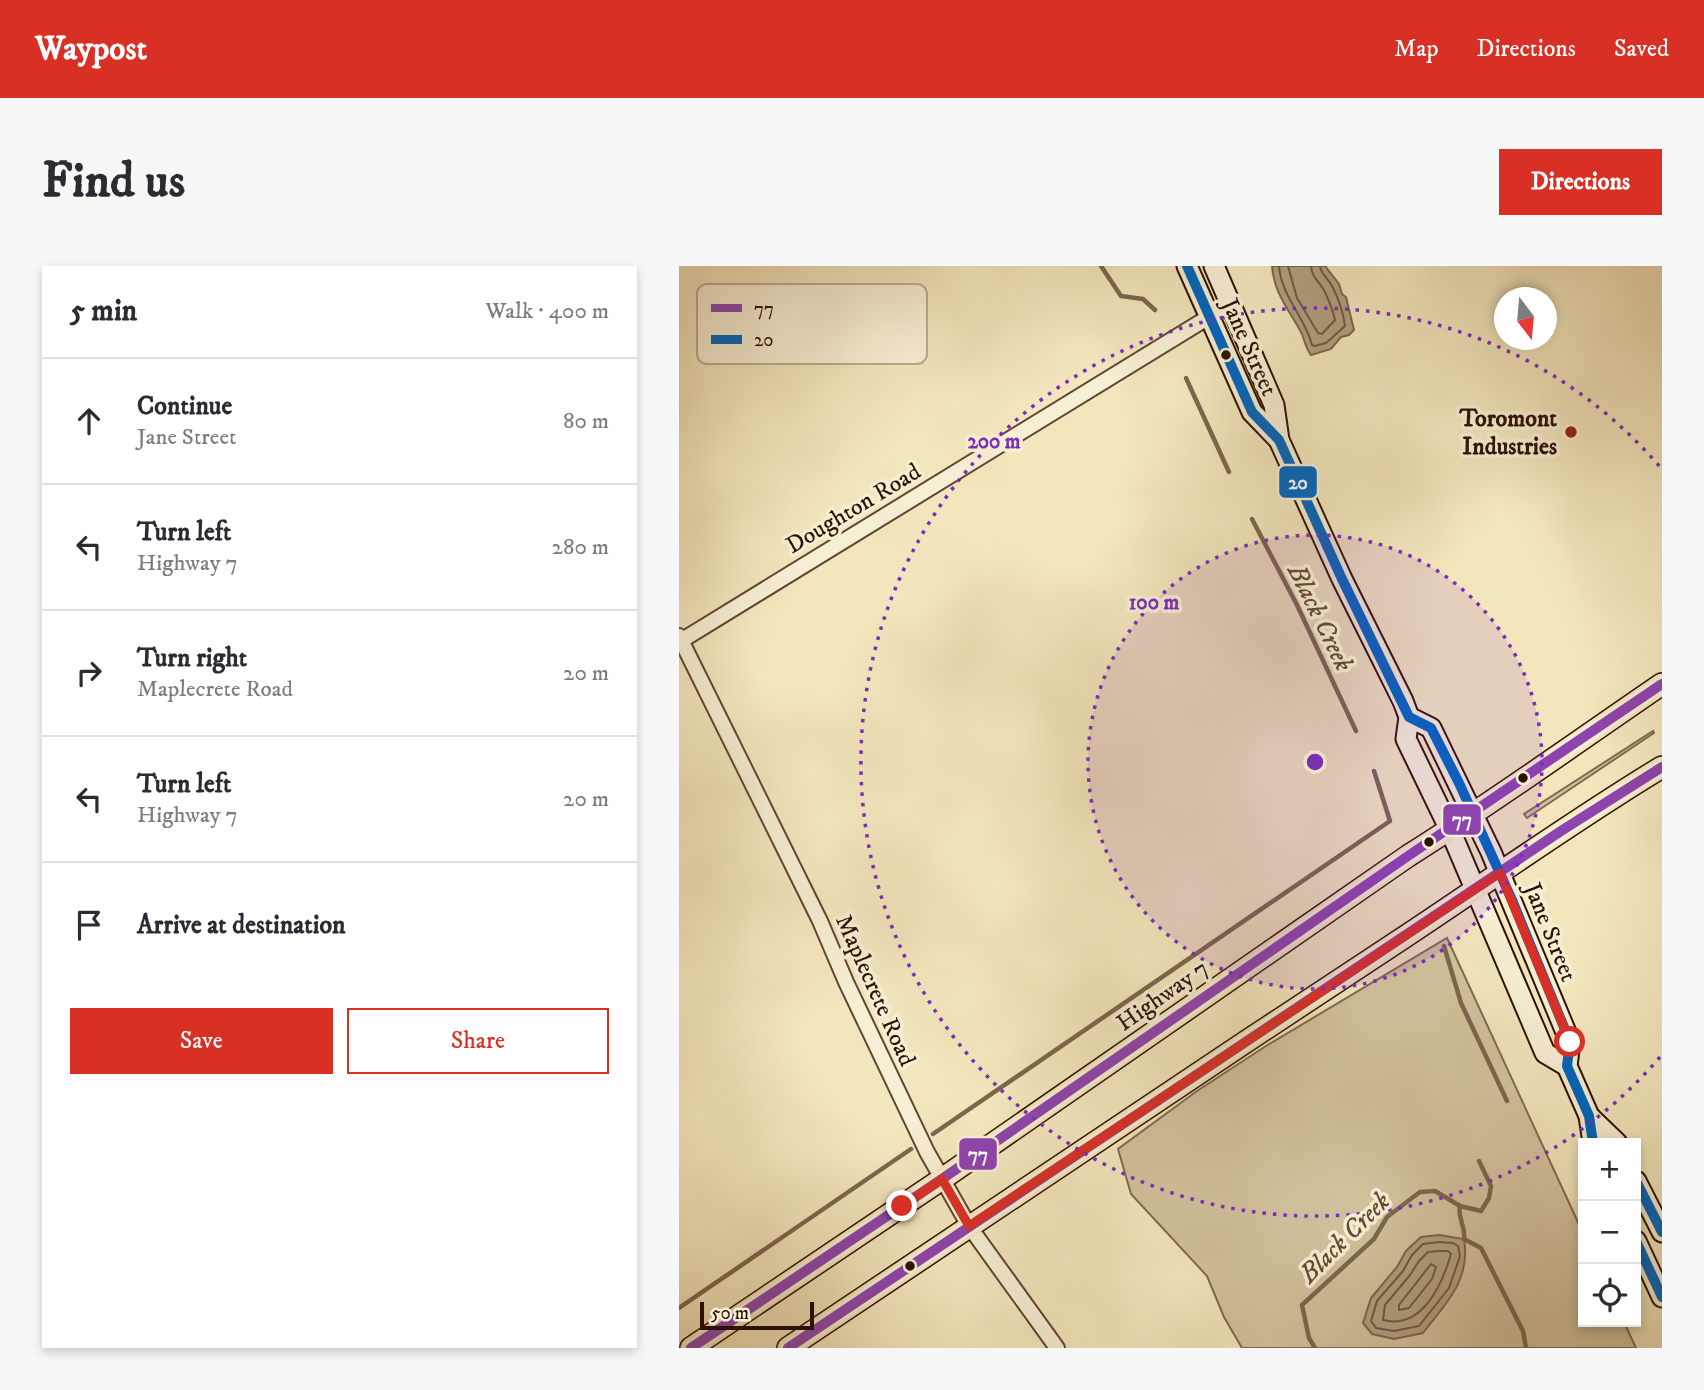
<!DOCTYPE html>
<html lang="en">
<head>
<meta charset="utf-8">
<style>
  :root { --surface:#fff; --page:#f7f7f7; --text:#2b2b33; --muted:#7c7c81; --line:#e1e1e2; --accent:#d93025 }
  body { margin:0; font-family:"IM FELL DW Pica",serif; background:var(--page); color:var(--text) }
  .controls { position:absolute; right:21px; bottom:21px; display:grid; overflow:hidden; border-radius:0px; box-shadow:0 4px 10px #0003 }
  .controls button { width:63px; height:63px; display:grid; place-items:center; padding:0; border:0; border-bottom:2px solid var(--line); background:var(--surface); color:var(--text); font:35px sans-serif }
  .compass { position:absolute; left:815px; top:21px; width:63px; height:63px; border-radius:50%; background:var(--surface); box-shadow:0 4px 10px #0003; rotate:164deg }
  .scale { position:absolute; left:21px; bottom:18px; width:114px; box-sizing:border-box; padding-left:7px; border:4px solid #2f1104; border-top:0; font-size:19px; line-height:24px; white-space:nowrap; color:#2f1104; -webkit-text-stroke:5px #f7efd4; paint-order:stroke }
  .stop { position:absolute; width:21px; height:21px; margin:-16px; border:5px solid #d93025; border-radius:50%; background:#fff }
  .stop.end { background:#d93025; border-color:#fff; box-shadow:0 2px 7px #0008 }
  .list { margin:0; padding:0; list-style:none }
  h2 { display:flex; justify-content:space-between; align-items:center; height:91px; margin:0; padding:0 28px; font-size:30px }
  h2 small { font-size:23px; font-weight:400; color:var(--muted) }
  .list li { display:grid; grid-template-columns:46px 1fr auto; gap:21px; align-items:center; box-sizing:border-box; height:126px; padding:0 28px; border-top:2px solid var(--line) }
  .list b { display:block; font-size:26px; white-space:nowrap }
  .list p { margin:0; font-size:23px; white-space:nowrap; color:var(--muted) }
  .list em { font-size:23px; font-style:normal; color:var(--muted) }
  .actions { display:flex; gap:14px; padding:21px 28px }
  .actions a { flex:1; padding:16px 0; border:2px solid var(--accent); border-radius:0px; text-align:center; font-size:24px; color:var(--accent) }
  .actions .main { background:var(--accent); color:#fff }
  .icon { flex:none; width:38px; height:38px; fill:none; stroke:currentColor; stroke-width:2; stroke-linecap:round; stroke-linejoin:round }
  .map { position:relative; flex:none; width:983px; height:1082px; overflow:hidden; border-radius:0px }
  header { display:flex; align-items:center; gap:42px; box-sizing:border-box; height:98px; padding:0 35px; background:var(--accent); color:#fff }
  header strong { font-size:33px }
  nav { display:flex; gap:38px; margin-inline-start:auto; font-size:24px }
  .intro { display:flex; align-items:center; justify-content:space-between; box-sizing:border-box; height:168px; padding:0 42px }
  h1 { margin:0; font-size:49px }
  .button { padding:18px 32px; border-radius:0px; background:var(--accent); color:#fff; font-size:24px; font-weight:700 }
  main { display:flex; gap:42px; padding:0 42px }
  aside { flex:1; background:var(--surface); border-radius:0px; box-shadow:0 4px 10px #0003 }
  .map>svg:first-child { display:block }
  .green { fill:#d2c29e; stroke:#806a51; stroke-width:2 }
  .water { fill:#b09e7e; stroke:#7c664d; stroke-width:2 }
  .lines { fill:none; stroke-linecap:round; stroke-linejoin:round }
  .shore { stroke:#705841; stroke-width:2 }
  .stream { stroke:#7c664d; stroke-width:4.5 }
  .street-casing { stroke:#604632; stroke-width:18 }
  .secondary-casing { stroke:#2f1104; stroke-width:23 }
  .primary-casing { stroke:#2f1104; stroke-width:24 }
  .street { stroke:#f7efd4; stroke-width:14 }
  .secondary { stroke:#f7efd4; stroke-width:19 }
  .primary { stroke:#f3e6bd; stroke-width:21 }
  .bus-1-casing { stroke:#f7efd4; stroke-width:16 }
  .bus-2-casing { stroke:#f7efd4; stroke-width:16 }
  .bus-1 { stroke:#8e44ad; stroke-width:10 }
  .bus-2 { stroke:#0065bd; stroke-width:10 }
  .route { stroke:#d93025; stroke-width:9 }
  .ring { fill:none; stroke:#7b2cbf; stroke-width:3.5; stroke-dasharray:3.5 7 }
  .bus-dot { fill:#2f1104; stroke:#f7efd4; stroke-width:2.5 }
  .poi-dot { fill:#8f2418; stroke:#f7efd4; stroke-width:2.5 }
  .labels { text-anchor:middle; stroke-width:7; stroke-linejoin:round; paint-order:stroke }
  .street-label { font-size:24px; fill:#2f1104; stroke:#f7efd4 }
  .poi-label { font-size:24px; font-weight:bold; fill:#2f1104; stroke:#f7efd4; text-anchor:end }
  .water-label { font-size:26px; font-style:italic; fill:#634935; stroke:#f7efd4 }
  .key { fill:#f7efd4; stroke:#bbac96; stroke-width:2 }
  .key-label { font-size:19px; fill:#2f1104 }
  .centre { fill:#7b2cbf; stroke:#f7efd4; stroke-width:3.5 }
  .ring-label { font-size:21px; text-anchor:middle; font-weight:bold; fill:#7b2cbf; stroke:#f7efd4; stroke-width:7; stroke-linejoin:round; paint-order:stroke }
  .line-badge { stroke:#f7efd4; stroke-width:2.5 }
  .badge-label { font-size:19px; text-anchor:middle; font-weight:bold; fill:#fff }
</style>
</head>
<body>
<header>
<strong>Waypost</strong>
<nav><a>Map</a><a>Directions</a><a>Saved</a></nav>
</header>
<div class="intro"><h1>Find us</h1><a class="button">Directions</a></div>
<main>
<aside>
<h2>5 min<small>Walk · 400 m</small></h2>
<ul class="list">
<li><svg class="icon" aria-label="ahead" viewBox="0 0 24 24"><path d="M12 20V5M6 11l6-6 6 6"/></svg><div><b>Continue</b><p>Jane Street</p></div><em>80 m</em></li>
<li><svg class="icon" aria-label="left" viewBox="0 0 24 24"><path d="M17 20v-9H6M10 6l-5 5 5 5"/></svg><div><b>Turn left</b><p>Highway 7</p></div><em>280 m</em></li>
<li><svg class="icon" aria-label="right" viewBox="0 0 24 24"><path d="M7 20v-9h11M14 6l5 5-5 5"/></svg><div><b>Turn right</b><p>Maplecrete Road</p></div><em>20 m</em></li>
<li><svg class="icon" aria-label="left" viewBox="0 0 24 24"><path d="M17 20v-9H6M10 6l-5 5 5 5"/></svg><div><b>Turn left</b><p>Highway 7</p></div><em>20 m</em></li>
<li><svg class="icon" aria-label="arrive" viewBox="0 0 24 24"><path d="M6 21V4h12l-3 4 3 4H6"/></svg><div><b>Arrive at destination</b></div></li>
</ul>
<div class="actions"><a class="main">Save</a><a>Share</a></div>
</aside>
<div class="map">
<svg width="983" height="1082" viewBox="0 0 983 1082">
  <rect width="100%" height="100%" fill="#f3e6bd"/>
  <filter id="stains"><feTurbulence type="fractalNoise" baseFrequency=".00286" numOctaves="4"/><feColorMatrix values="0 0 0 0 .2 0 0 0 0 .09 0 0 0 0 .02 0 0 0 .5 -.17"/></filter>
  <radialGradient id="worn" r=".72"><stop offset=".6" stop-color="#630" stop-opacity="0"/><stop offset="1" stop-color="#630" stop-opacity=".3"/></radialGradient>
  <!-- green -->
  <g class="green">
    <polygon points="974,465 975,467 848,552 845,548"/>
    <polygon points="768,672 904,967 904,1056 945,1056 957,1082 563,1082 545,1051 528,1010 452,928 439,883 518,825 587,780"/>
  </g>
  <!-- water -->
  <g class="water">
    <path d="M593 0H646L660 18 663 28 667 31 675 64 670 69 662 71 652 83 632 89C627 83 626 76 623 68 611 45 595 28 593 0Z"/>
    <path d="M760 969 785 973C792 1014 767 1037 744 1067L715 1073 693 1068 684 1057 692 1032 718 1001 727 985 742 971Z"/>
  </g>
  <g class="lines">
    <!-- shore -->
    <g class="shore">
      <path d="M600 0C602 30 626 51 633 79L636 80 647 77 666 60C664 46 660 33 653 20 649 12 642 9 641 0"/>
      <path d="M609 0 618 32 639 67 643 68 656 54C654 44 650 35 646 26 641 16 633 12 632 0"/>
      <polygon points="760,976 774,977 779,980 781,990 770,1022 740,1060 715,1065 697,1062 692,1055 698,1035 724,1005 733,989 744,978"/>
      <path d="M760 985H769L772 988C763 1019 743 1064 704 1054L706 1039 731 1009 740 995 749 986Z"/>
      <polygon points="752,998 757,1001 753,1013 730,1042 720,1044 720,1039"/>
    </g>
    <!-- stream -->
    <g class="stream">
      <polyline points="422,0 442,30 464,33 476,44"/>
      <polyline points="507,112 550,206"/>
      <polyline points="573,253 618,339 677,465"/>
      <polyline points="765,680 782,737 828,835"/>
      <polyline points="254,868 711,555 695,505"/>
      <path d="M781 940C778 952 787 960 785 973L802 982 844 1065 847 1082"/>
      <polyline points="0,1042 232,883"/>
      <polyline points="636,1082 630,1072 623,1039 695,973 708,951 741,926 756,925 781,940 802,945 810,932 812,920 800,895"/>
    </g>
    <defs>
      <g id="street">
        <polyline points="0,370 141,655 167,716 248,886 290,960 378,1082"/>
        <polyline points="0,376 551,38"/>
      </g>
      <g id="secondary">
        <polyline points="508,0 573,146 600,174"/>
        <polyline points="535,0 595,139 600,174 663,313 724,435 730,451 727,473 771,564 866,787 888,800"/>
        <polyline points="730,451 752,462 812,586 891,776 888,800 910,850 914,877"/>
        <polyline points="910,850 938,877"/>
        <polyline points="957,915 983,966"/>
        <polyline points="957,975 983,1031"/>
      </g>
      <g id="primary">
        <path d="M12 1082 263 913 729 590C815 536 898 476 983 418"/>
        <path d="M109 1082C311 946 514 810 718 676 806 618 892 556 983 501"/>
      </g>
    </defs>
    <!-- street casing -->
    <use href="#street" class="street-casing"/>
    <!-- secondary casing -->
    <use href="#secondary" class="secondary-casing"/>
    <!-- primary casing -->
    <use href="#primary" class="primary-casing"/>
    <!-- street -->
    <use href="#street" class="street"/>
    <!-- secondary -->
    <use href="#secondary" class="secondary"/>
    <!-- primary -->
    <use href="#primary" class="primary"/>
    <defs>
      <g id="bus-1">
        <polyline points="12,1082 263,913 729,590 983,418"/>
        <polyline points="109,1082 882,565 983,501"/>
      </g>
      <g id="bus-2">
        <polyline points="508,0 573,146 600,174 663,313 730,451 752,462 780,517 833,634 891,776 888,800 910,850 914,877"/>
        <polyline points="957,915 983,966"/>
        <polyline points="957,975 983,1031"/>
      </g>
    </defs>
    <!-- bus-1 casing -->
    <use href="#bus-1" class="bus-1-casing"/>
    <!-- bus-2 casing -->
    <use href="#bus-2" class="bus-2-casing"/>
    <!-- bus-1 -->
    <use href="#bus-1" class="bus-1"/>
    <!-- bus-2 -->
    <use href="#bus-2" class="bus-2"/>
  </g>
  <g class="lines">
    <!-- route -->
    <polyline class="route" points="223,940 263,913 290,960 821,607 891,776"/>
  </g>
  <!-- distance rings -->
  <circle cx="636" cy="496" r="227" fill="#7b2cbf" fill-opacity=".12"/>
  <g class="ring">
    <circle cx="636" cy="496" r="227"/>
    <path d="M981 791A454 454 0 1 1 981 201"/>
  </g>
  <!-- markers -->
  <g class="bus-dot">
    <circle cx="547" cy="89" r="6"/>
    <circle cx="844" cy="512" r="6"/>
    <circle cx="750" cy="576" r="6"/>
    <circle cx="231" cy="1000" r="6"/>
  </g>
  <circle class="poi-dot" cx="892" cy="166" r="7"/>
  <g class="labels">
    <!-- street labels -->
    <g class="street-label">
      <text transform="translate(571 81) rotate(66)" y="8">Jane Street</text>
      <text transform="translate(174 242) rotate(-31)" y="8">Doughton Road</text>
      <text transform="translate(872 666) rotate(68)" y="8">Jane Street</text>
      <text transform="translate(197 724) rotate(66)" y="8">Maplecrete Road</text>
      <text transform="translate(483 729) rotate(-35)" y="8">Highway 7</text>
    </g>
    <!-- poi labels -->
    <g class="poi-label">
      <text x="878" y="160">Toromont<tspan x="878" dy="28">Industries</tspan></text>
    </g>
    <!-- water labels -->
    <g class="water-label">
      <text transform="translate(642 351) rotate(64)" y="9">Black Creek</text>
      <text transform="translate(665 971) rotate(-45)" y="9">Black Creek</text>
    </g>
  </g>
  <!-- legend -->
  <rect x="18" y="18" width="230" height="80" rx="10" class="key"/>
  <rect x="32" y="38" width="31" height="8" fill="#8e44ad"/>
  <rect x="32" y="69" width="31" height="9" fill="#0065bd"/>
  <g class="key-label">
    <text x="75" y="49">77</text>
    <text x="75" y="80">20</text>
  </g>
  <circle cx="636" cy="496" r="10" class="centre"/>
  <g class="ring-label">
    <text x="315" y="182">200 m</text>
    <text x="475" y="343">100 m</text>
  </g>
  <g class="line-badge">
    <rect x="599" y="199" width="40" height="34" rx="7" fill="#0065bd"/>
    <rect x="763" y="537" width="40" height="33" rx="7" fill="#8e44ad"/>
    <rect x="279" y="871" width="40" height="34" rx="7" fill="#8e44ad"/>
  </g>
  <g class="badge-label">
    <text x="619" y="223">20</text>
    <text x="783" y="560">77</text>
    <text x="299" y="895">77</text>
  </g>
  <rect width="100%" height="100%" filter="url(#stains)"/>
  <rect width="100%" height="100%" fill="url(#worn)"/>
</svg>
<div class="controls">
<button>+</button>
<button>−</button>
<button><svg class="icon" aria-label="locate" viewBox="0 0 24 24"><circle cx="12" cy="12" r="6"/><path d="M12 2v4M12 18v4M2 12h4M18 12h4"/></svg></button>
</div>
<svg class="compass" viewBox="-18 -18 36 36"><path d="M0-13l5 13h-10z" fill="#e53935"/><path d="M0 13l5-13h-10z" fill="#7c7c81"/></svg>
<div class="scale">50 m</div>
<div class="stop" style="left:891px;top:776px"></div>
<div class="stop end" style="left:223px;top:940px"></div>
</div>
</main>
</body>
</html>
